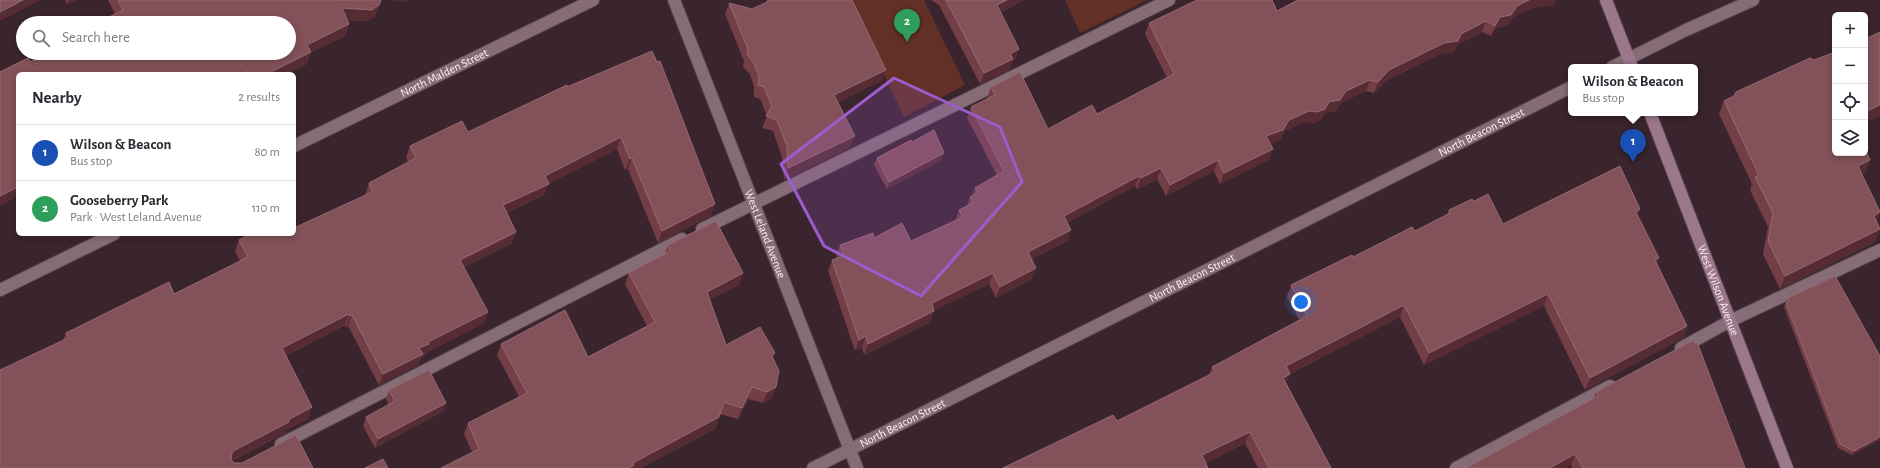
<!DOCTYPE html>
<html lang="en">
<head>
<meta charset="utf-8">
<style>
  :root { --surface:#fff; --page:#f7f7f7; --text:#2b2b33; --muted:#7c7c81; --line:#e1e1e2; --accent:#7a6833 }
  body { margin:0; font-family:"Alegreya Sans",sans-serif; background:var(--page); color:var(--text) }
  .controls { position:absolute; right:12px; top:12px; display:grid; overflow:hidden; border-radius:6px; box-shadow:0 2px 6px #0003 }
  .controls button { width:36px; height:36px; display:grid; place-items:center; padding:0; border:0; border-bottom:1px solid var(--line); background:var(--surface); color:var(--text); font:20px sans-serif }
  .you { position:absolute; left:1301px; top:302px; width:14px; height:14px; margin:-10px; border:3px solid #fff; border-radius:50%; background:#1a73e8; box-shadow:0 0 0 6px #1a73e833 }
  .badge { display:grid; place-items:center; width:26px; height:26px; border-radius:50%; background:var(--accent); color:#fff; font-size:13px; font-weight:700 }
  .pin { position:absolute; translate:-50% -33px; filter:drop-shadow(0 1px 2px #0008) }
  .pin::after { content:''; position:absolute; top:21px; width:14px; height:12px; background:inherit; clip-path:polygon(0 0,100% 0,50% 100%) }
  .popup { position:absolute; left:1568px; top:64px; width:130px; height:52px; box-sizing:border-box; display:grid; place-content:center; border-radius:6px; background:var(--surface); filter:drop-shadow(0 1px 3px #0005); font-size:13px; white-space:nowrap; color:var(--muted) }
  .popup b { font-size:15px; color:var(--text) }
  .popup::after { content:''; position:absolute; left:50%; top:100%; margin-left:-8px; border:8px solid transparent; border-top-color:var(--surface) }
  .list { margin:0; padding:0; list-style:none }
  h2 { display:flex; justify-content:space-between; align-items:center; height:52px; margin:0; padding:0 16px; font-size:17px }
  h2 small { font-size:13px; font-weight:400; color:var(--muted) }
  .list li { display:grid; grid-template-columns:26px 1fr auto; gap:12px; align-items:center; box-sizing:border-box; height:56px; padding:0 16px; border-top:1px solid var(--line) }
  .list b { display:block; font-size:15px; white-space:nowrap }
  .list p { margin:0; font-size:13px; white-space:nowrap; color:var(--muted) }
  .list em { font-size:13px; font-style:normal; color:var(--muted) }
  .icon { flex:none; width:22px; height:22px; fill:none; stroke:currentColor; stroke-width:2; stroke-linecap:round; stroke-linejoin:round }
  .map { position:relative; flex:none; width:1880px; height:468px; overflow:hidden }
  .search { position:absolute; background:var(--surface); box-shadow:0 2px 6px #0003; left:16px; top:16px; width:280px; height:44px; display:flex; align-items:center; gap:10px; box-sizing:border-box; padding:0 14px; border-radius:22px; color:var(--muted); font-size:15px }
  .panel { position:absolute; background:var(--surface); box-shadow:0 2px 6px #0003; left:16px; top:72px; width:280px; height:164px; border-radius:6px }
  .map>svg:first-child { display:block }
  .green { fill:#623026 }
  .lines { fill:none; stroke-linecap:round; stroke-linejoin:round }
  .lane-casing { stroke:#56434b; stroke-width:14 }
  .street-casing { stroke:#56434b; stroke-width:14 }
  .secondary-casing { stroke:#56434b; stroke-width:14 }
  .lane { stroke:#866c76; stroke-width:12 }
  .street { stroke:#866c76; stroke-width:12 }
  .secondary { stroke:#9b778c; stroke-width:12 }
  .wall { fill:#743e46 }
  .shaded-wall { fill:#562c34 }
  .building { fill:#825159; stroke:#966a71 }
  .marked { fill:#9c5dcc; fill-opacity:0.2; stroke:#9c5dcc; stroke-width:3; stroke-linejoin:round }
  .labels { text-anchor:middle; stroke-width:4; stroke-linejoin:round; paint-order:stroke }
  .street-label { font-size:12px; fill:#ffeff5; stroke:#1a1114 }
</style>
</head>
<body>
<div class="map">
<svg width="1880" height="468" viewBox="0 0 1880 468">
  <rect width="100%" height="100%" fill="#3a242d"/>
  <!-- green -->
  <g class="green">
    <polygon points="849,0 924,0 965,85 904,117"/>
    <polygon points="1065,0 1147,0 1080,33"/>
  </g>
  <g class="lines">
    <defs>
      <g id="lane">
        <polyline points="702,229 1169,0"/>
        <polyline points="1681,348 1730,321 1880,250"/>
        <polyline points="281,444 682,239"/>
        <polyline points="1456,468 1610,386"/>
      </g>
      <g id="street">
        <path id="s1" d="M674 0 857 468"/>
        <polyline points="1612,67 1686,30 1753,0"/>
        <path id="s2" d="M294 146 593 0"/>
        <polyline points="0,290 114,234"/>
        <path id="s3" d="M813 468 1571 87"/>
      </g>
      <g id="secondary">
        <polyline points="1606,0 1632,67"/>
        <path id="s4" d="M1650 113 1787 468"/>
      </g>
    </defs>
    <!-- lane casing -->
    <use href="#lane" class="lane-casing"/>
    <!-- street casing -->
    <use href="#street" class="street-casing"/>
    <!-- secondary casing -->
    <use href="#secondary" class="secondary-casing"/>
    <!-- lane -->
    <use href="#lane" class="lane"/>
    <!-- street -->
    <use href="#street" class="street"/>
    <!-- secondary -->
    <use href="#secondary" class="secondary"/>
  </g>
  <!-- wall -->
  <g class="wall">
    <polygon points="65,0 77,0 67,4"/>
    <polygon points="108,0 381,0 375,17 367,21 348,20 349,24 345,36 310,53 307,64 286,74 18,74 18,194 16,195 14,198 0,205 0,72 28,58 30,62 50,53 289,53 289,23 97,23 115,14"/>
    <polygon points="931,0 1024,0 1001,12 1015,60 1012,62 1009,70 980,84 939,5"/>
    <polygon points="1298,0 1556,0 1554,5 1532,8 1513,17 1507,26 1496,28 1491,36 1482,32 1457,45 1454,52 1440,54 1385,81 1374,93 1366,91 1342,102 1336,111 1325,113 1321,120 1314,123 1305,122 1285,131 1279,141 1270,144 1269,160 1220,184 1214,171 1166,196 1157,179 1137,189 1135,186 1067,223 1071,230 1067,241 1032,259 1032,279 996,298 989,284 934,310 930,322 864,355 862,347 855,351 828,271 832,260 837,259 836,256 840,245 874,238 911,241 955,221 959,210 967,206 970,197 972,196 975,188 997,175 967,118 971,107 987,99 987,98 991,87 1048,129 1097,114 1167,78 1145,34 1149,23 1277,11"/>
    <polygon points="729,3 886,70 881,81 838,102 850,147 784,180 782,157 773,131 762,128 767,116 760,99 754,97 754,87 750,74 743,67 744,61 725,14"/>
    <polygon points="567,87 711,216 658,243 628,169 625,170 617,149 548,184 544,195 507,213 512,243 464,267 484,323 426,353 425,355 422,357 418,365 379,385 348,326 346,327 345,325 286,356 308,419 286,430 285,433 232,461 234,463 313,468 0,468 63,340 66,333 174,294 240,261 235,251 239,240 294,234 365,195 369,183 408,162 406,157 410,146 468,132"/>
    <polygon points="1724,101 1865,173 1862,175 1877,222 1875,242 1780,289 1763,254 1768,227 1750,190 1752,184 1719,114"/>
    <polygon points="912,142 942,160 887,189 874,165 877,158"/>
    <polygon points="1474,201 1503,224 1640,209 1637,215 1657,264 1687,326 1683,338 1585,390 1544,306 1424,365 1400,317 1290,374 1286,383 1331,468 1258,468 1245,443 1206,463 1117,421 1209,375 1212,367 1299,320 1287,297 1291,285 1353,257 1415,231 1447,215 1449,210"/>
    <polygon points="668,245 743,273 739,285 709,300 726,345 773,358 776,387 772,398 763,403 748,399 738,419 720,414 715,429 641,468 441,468 472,452 464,434 468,423 519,397 497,355 501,344 588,357 647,326 625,284 629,273 665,254"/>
    <polygon points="1788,298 1880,440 1852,455 1838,448 1784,307"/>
    <polygon points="389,390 446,403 443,411 375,448 363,426 366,417 389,405 386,399"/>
    <polygon points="1596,392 1745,468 1572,468 1571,465"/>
  </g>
  <!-- shaded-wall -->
  <g class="shaded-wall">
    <polygon points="23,0 41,0 0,21 0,12"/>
    <polygon points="69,0 77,0 67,4"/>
    <polygon points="381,0 375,17 367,21 338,20 342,8"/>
    <polygon points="391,0 409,0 405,2"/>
    <polygon points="1007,0 1024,0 993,16 997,5"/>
    <polygon points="1529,0 1556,0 1554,5 1532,8 1513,17 1507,26 1496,28 1491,36 1495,26 1500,17 1517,6"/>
    <polygon points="1486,21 1482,32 1457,45 1454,52 1440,54 1385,81 1374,93 1378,82 1389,70"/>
    <polygon points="349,24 345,36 310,53 307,64 286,74 267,74 307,45"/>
    <polygon points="1019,49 1015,60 1012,62 1009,70 980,84 984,73 1010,54"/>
    <polygon points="886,70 881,81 830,106 834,95"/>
    <polygon points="248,71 247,74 242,74"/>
    <polygon points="1370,80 1366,91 1342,102 1336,111 1325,113 1321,120 1314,123 1305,122 1285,131 1279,141 1262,147 1266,136 1289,120 1329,102 1346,91"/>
    <polygon points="1880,105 1880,116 1865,123 1865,112"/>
    <polygon points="855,136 850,147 784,180 788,168"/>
    <polygon points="621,137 617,149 548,184 544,195 499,217 503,205 545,176"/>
    <polygon points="1273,149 1269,160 1220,184 1224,173"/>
    <polygon points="944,153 942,160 887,189 889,182"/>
    <polygon points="632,158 628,169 625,170 630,159"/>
    <polygon points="1218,160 1214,171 1166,196 1170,185"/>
    <polygon points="1870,160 1865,173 1853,179 1858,166"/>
    <polygon points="1161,168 1157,179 1137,189 1141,178"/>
    <polygon points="1139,176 1135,186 1060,227 1064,216"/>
    <polygon points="18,184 18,194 16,195 14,198 0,205 0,196"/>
    <polygon points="715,204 711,216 658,243 662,231"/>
    <polygon points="1640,209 1635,221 1636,212"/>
    <polygon points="1880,213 1875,226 1874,216"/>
    <polygon points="1880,229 1875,242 1780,289 1785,276"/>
    <polygon points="1071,230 1067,241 1024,263 1028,252"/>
    <polygon points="516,232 512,243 456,271 460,260"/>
    <polygon points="1659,258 1655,270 1655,260"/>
    <polygon points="1036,268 1032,279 996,298 1000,287"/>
    <polygon points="743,273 739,285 702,304 707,292"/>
    <polygon points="993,273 989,284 928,313 932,303"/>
    <polygon points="1548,294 1544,306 1424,365 1429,353"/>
    <polygon points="1404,305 1400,317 1290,374 1285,386 1279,390 1286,366"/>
    <polygon points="934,311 930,322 864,355 868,344"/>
    <polygon points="488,312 484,323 426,353 425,355 422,357 418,365 379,385 383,374 428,342"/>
    <polygon points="349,314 345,325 278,360 282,348"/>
    <polygon points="352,315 348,326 346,327 350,316"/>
    <polygon points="1687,326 1683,338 1585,390 1590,378"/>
    <polygon points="866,336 862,347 855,351 859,340"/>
    <polygon points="752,387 748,399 738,419 742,408"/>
    <polygon points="776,387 772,398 763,403 767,392"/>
    <polygon points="446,403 443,411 375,448 378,439"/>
    <polygon points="312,407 308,419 286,430 285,433 231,461 232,453 235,450 288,420"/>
    <polygon points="719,417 715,429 641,468 629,468 633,463"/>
    <polygon points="1250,432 1245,443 1197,467 1202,455"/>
    <polygon points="1880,437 1880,440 1852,455 1854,451"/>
    <polygon points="1575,454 1571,465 1566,468 1550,468"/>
  </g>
  <!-- building -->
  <g class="building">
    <polygon points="0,0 23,0 0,12"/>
    <polygon points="118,0 381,0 379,5 372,10 342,8 349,24 307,45 311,52 267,74 249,74 248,71 242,74 18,74 18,187 0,196 0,72 28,58 30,62 50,53 289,53 289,23 97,23 123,10"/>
    <polygon points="768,0 852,0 886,70 834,95 855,136 788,168 787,146 777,120 766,116 772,106 764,87 758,85 759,76 754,63 747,55 748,49 729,3 752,9 767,2"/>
    <polygon points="946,0 1007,0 997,5 1019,49 1010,54 1013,59 984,73"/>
    <polygon points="1197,0 1272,0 1277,11 1298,0 1529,0 1517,6 1511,15 1500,17 1495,26 1486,21 1461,34 1458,41 1444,43 1389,70 1378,82 1370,80 1346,91 1340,100 1329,102 1325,109 1318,112 1309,111 1289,120 1283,130 1266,136 1273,149 1224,173 1218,160 1170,185 1161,168 1141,178 1139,176 1064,216 1071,230 1028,252 1036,268 1000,287 993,273 932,303 934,311 868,344 866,336 859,340 832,260 844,256 840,245 873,233 874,238 902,223 911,241 963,217 959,210 973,203 970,197 978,193 975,188 1004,171 971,107 995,95 991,87 1020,72 1048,129 1092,105 1097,114 1174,74 1149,23"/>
    <polygon points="1880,32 1880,105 1865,112 1865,39"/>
    <polygon points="652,51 657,62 660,61 715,204 662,231 632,158 630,159 621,137 545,176 549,184 503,205 516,232 460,260 488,312 428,342 429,344 419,348 423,354 383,374 352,315 350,316 349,314 282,348 312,407 288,420 289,422 235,450 232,453 231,460 234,463 242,463 296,435 313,468 0,468 0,370 68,338 66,333 169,282 174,294 248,257 239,240 250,234 294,234 294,228 372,192 369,183 416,158 410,146 462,121 468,132 567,85 567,87"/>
    <polygon points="1835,52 1835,153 1865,153 1865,149 1870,160 1858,166 1880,212 1874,216 1880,229 1785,276 1768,241 1773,213 1755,177 1759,175 1724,101 1734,96 1736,92 1810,58 1814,60"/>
    <polygon points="934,130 944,153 889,182 877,158 911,140 912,142"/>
    <polygon points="1620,166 1640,209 1636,212 1659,258 1655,260 1687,326 1590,378 1548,294 1429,353 1404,305 1286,366 1290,374 1283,378 1331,468 1269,468 1250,432 1202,455 1208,468 1003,468 1113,415 1117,421 1215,372 1212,367 1307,316 1291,285 1352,255 1353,257 1412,227 1415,231 1450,213 1449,210 1472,199 1474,201 1488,194 1503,224"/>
    <polygon points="716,221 743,273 707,292 726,345 760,327 775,353 772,356 779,371 776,387 767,392 752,387 742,408 724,402 719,417 633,463 634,465 629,468 441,468 479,449 468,423 527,393 501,344 565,310 588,357 655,322 629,273 670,251 668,245"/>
    <polygon points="1835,276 1880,356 1880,437 1854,451 1840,444 1786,303 1789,301 1788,298"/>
    <polygon points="1694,340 1695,343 1697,342 1745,468 1583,468 1575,454 1550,468 1466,468 1598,396 1596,392"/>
    <polygon points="429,370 446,403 378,439 366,417 395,401 389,390"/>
    <polygon points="383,459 388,468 365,468"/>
  </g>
  <!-- marked area -->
  <path class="marked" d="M894 78 1000 127 1022 182 921 296 824 246 781 164Z"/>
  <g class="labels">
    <!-- street labels -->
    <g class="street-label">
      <text dy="4" stroke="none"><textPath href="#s2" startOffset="167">North Malden Street</textPath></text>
      <text dy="4" stroke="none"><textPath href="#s3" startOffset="748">North Beacon Street</textPath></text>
      <text dy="4" stroke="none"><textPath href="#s1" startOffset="251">West Leland Avenue</textPath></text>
      <text dy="4" stroke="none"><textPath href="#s3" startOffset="424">North Beacon Street</textPath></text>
      <text dy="4" stroke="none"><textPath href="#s4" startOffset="190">West Wilson Avenue</textPath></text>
      <text dy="4" stroke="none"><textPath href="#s3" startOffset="100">North Beacon Street</textPath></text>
    </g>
  </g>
</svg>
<div class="controls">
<button>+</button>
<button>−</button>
<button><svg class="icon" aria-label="locate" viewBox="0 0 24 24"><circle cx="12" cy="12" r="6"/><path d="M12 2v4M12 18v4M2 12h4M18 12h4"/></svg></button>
<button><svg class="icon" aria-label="layers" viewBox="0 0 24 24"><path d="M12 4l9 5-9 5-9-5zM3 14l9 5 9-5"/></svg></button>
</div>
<div class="you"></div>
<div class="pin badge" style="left:1633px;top:162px;background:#1a4fb4">1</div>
<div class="popup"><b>Wilson &amp; Beacon</b>Bus stop</div>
<div class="pin badge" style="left:907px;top:42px;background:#2e9e5b">2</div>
<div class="search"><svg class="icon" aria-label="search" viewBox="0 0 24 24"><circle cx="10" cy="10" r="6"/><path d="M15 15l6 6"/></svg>Search here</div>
<section class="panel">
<h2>Nearby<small>2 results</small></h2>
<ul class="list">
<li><span class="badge" style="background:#1a4fb4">1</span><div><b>Wilson &amp; Beacon</b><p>Bus stop</p></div><em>80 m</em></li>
<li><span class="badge" style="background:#2e9e5b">2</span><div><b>Gooseberry Park</b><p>Park · West Leland Avenue</p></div><em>110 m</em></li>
</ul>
</section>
</div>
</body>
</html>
